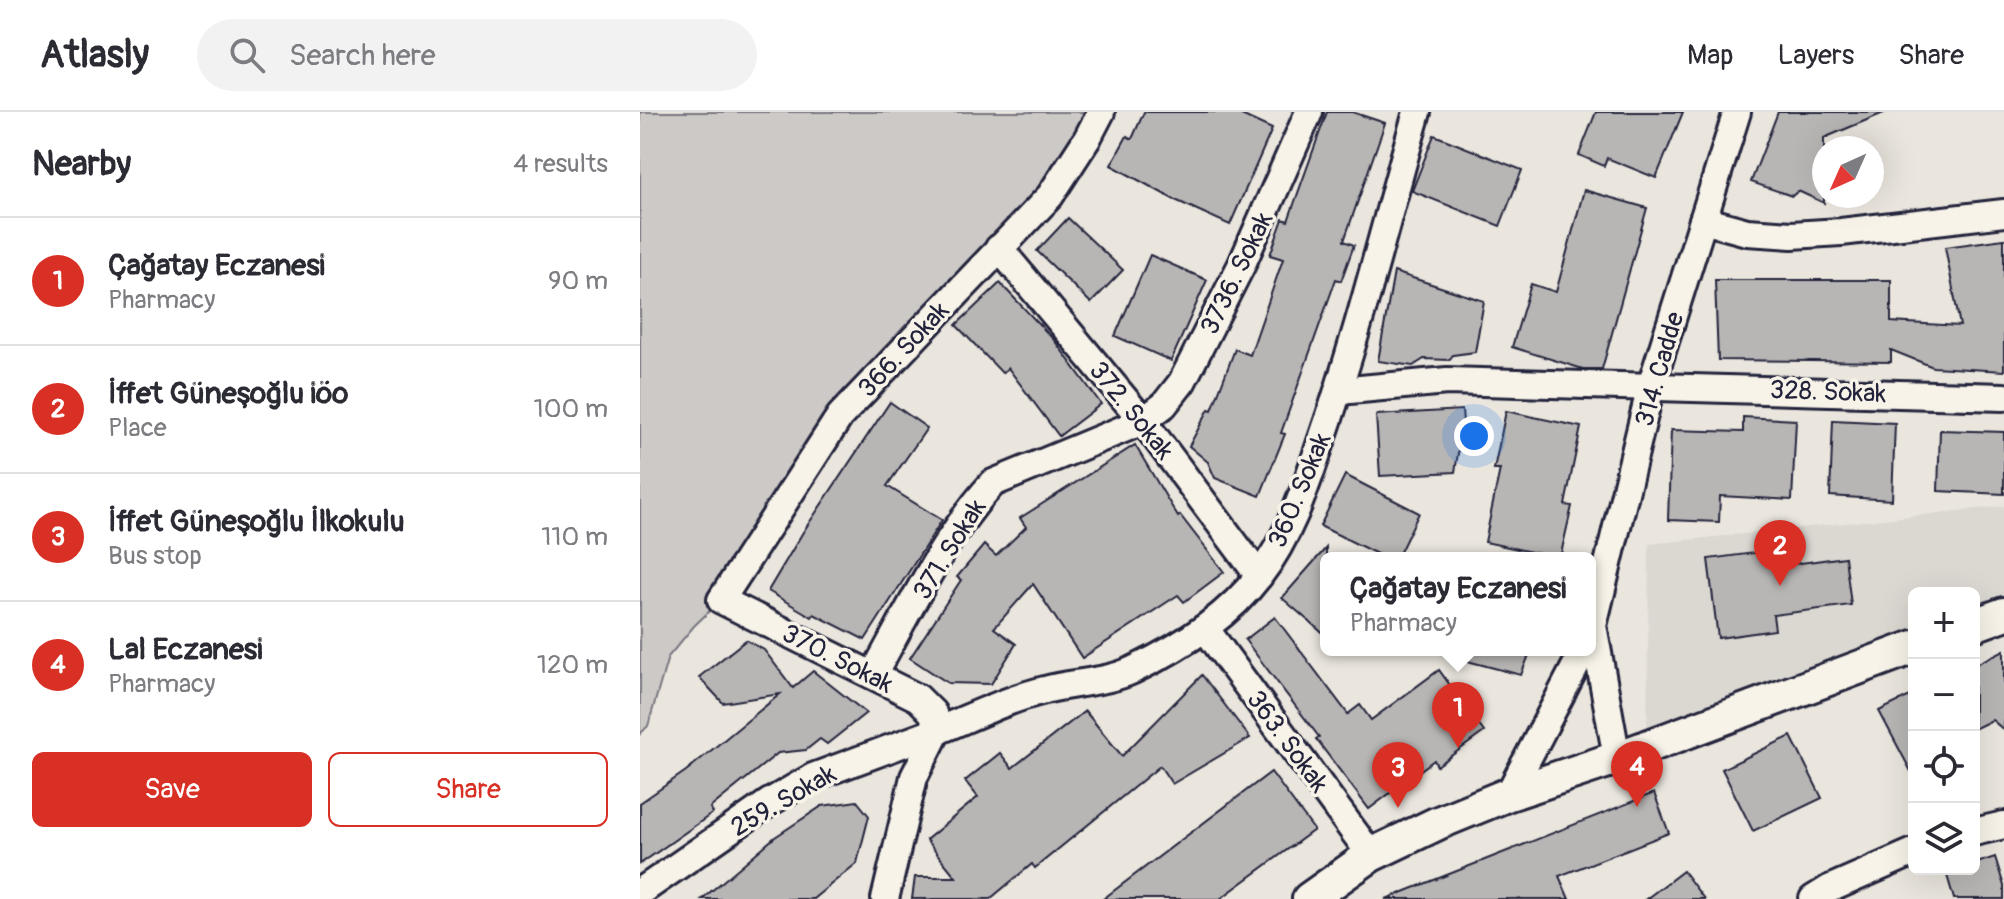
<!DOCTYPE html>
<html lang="en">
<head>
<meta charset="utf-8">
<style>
  :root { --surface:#fff; --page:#f2f2f3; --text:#2b2b33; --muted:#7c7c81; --line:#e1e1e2; --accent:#d93025 }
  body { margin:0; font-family:Pangolin,sans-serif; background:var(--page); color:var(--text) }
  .controls { position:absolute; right:24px; bottom:24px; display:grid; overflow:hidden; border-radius:12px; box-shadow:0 8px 32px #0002 }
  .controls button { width:72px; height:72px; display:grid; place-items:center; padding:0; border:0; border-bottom:2px solid var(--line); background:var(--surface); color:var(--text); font:40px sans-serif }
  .compass { position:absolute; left:1172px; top:24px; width:72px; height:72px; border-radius:50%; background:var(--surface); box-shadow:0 8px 32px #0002; rotate:225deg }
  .you { position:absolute; left:834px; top:324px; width:28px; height:28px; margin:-20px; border:6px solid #fff; border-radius:50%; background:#1a73e8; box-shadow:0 0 0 12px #1a73e833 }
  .badge { display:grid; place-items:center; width:52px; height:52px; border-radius:50%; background:var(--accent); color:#fff; font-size:26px; font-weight:700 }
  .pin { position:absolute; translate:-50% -66px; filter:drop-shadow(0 2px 4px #0008) }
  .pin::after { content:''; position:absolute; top:42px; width:28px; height:24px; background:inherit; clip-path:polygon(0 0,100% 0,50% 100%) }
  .popup { position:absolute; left:680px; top:440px; width:276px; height:104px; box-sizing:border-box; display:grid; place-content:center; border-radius:12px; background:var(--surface); filter:drop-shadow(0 2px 6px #0005); font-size:26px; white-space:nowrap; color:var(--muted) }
  .popup b { font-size:30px; color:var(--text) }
  .popup::after { content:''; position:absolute; left:50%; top:100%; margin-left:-16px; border:16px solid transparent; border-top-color:var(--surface) }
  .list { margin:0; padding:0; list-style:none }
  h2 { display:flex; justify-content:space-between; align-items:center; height:104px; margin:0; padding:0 32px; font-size:34px }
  h2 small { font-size:26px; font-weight:400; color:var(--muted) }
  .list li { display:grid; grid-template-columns:52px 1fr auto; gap:24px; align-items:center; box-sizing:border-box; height:128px; padding:0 32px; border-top:2px solid var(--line) }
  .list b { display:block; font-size:30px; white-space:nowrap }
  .list p { margin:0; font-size:26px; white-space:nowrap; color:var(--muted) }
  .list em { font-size:26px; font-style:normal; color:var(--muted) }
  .actions { display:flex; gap:16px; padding:24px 32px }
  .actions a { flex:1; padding:18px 0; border:2px solid var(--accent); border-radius:12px; text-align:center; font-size:28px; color:var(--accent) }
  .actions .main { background:var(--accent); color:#fff }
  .icon { flex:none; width:44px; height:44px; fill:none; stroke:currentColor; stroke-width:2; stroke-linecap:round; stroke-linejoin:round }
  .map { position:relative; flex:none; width:1364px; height:787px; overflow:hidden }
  header { display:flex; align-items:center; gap:48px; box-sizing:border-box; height:112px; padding:0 40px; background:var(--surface); border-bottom:2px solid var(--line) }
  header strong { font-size:38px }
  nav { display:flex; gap:44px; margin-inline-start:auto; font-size:28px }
  .search { width:560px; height:72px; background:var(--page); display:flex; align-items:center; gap:20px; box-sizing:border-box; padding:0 28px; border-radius:44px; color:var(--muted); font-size:30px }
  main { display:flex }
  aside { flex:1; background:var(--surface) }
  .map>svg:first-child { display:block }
  .built { fill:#dbd8d2 }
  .green { fill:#cdc9c6; stroke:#787680; stroke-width:2 }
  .building { fill:#b8b6b5; stroke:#22223b; stroke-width:2 }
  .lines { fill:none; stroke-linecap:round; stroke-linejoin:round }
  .minor-casing { stroke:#22223b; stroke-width:32 }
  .tertiary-casing { stroke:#22223b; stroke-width:38 }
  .minor { stroke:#f7f3e8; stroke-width:26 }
  .tertiary { stroke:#f7f3e8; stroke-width:32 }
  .labels { text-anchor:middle; stroke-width:7; stroke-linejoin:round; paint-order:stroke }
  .street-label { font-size:26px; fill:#22223b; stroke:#f7f3e8 }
</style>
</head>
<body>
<header>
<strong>Atlasly</strong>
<div class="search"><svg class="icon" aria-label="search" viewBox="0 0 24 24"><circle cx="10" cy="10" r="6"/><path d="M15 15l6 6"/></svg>Search here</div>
<nav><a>Map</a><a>Layers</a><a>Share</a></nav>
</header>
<main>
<aside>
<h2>Nearby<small>4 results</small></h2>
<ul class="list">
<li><span class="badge">1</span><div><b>Çağatay Eczanesi</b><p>Pharmacy</p></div><em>90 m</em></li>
<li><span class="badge">2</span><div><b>İffet Güneşoğlu iöo</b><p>Place</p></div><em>100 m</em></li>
<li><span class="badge">3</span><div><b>İffet Güneşoğlu İlkokulu</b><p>Bus stop</p></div><em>110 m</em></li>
<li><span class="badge">4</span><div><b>Lal Eczanesi</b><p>Pharmacy</p></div><em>120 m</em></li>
</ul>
<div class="actions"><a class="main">Save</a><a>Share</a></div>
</aside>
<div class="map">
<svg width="1364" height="787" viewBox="0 0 1364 787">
  <rect width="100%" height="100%" fill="#eae6de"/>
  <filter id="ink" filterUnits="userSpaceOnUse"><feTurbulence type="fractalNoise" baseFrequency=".0125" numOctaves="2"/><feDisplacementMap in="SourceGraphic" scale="16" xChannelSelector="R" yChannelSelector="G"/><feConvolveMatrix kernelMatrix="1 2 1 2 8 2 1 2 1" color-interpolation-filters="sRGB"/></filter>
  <g filter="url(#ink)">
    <!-- built -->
    <polygon class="built" points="1364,394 1364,491 1334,502 1334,481 1274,481 1274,524 1007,621 1009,432"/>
    <!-- green -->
    <polygon class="green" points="0,0 461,0 447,27 248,252 81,488 54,514 28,545 8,614 0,622"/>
    <!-- building -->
    <g class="building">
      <polygon points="504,0 595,0 632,17 590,113 533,87 471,53 487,24 492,27"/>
      <polygon points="687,0 712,0 745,11 704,129 714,133 701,169 696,167 641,321 645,322 620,384 575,366 568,350 549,334 569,297 572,298 595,237 610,243 643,147 630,143 643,107 648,109"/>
      <polygon points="956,0 1043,0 1016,66 967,46 964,54 939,43"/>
      <polygon points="1138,0 1246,0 1184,26 1184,91 1158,79 1152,84 1111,70"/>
      <polygon points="794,23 882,58 860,114 772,79"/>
      <polygon points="944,78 1007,96 962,257 943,257 872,235 891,172 916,180"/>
      <polygon points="428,106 483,158 451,191 397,139"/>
      <polygon points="1364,127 1364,259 1293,255 1251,238 1251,250 1078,248 1075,168 1251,168 1251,210 1320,214 1305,135"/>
      <polygon points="510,143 567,168 531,249 475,224"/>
      <polygon points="754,160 844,189 835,240 813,243 809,248 784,247 773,254 738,249"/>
      <polygon points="360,171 414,228 461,292 419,324 368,256 362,261 316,213"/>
      <polygon points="250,290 287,316 247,374 302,408 225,528 174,502 172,505 128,479 163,420"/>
      <polygon points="822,298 823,310 815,360 740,364 736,303"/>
      <polygon points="866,299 941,315 925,393 932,394 920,446 845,430 860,357 854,357"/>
      <polygon points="1103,305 1156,308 1152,388 1080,384 1079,410 1028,408 1031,318 1103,320"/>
      <polygon points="1193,308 1255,311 1252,388 1190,384"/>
      <polygon points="1300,318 1364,320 1364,382 1298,379"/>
      <polygon points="495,333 538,405 540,403 584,460 544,490 538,483 442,546 393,472 354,516 376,532 351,572 308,571 270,546 321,468 317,465 344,433 356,444 386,415 380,406"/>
      <polygon points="705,363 779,401 757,446 745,446 680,414"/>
      <polygon points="686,436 686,524 642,486"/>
      <polygon points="1129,439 1132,455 1205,445 1211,493 1133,503 1135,518 1078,526 1068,447"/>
      <polygon points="635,505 708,602 720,593 731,608 799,558 844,620 797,654 794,648 729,697 676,627 679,625 605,528"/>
      <polygon points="106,528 124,538 153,576 173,559 226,601 187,632 180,627 166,638 138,641 70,696 73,701 0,752 0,691 46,659 140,582 83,591 59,565"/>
      <polygon points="809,538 891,538 881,563 808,544"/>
      <polygon points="1364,538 1364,618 1352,608 1334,617 1334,553"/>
      <polygon points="562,563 610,626 532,672 520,654 395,756 392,752 350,787 272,787 275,765 316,765 286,728 338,685 325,669 360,641 372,656 445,599 482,644"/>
      <polygon points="1274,582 1274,665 1239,599"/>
      <polygon points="1151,624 1182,686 1113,719 1082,657"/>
      <polygon points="631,660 674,718 580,787 463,787"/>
      <polygon points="1014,681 1029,721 919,764 929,787 746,787"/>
      <polygon points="217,689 229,704 217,751 173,787 62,787 135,725 182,694"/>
      <polygon points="1355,745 1364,774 1364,787 1314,787 1306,760 1317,757 1334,757 1334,752"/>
      <polygon points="1043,759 1064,787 1006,787"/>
    </g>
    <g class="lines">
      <defs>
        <g id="minor">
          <polyline points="1063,108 1107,120 1152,123 1201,120 1364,101"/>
          <polyline points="359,136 503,309 619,464"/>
          <polyline points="699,279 807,269 1364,285"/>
          <polyline points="565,516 731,743"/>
          <polyline points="954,519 977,646"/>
          <polyline points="950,526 1011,274 1097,0"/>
          <path d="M233 563C268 501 305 422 353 371L503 309 524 293 542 270 602 152 669 0"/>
          <polyline points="869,682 944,538"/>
          <polyline points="1334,720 1364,713"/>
          <polyline points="0,780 130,690 173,665 297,619 293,601 278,586 81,488 200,304 410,84 447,27 461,0"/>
          <path d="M245 787 274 665 297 619C332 605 368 587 405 578 434 570 465 571 493 558 539 536 588 505 619 464 650 424 666 374 682 327 719 220 746 109 777 0"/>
          <polyline points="1173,787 1189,777 1274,740"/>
        </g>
        <g id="tertiary">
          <polyline points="1334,513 1364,502"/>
          <polyline points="669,787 731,743 798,711 869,682 977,646 1274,535"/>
        </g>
      </defs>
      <!-- minor casing -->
      <use href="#minor" class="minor-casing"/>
      <!-- tertiary casing -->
      <use href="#tertiary" class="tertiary-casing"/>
      <!-- minor -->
      <use href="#minor" class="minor"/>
      <!-- tertiary -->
      <use href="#tertiary" class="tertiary"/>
    </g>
  </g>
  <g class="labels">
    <!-- street labels -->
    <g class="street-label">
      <text transform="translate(596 161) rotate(-64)" y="9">3736. Sokak</text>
      <text transform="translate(263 237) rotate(-47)" y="9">366. Sokak</text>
      <text transform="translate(1019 257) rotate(-74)" y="9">314. Cadde</text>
      <text transform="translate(1188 279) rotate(2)" y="9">328. Sokak</text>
      <text transform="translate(492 298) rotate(51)" y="9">372. Sokak</text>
      <text transform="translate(659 378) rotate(-67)" y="9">360. Sokak</text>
      <text transform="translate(309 437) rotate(-58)" y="9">371. Sokak</text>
      <text transform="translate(198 546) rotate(27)" y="9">370. Sokak</text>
      <text transform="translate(648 629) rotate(54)" y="9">363. Sokak</text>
      <text transform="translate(143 688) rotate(-30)" y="9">259. Sokak</text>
    </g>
  </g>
</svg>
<div class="controls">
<button>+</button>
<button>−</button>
<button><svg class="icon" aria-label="locate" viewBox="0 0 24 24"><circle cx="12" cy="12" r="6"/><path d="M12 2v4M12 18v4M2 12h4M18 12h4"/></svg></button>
<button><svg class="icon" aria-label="layers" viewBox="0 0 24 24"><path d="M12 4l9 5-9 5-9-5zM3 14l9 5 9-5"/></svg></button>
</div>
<svg class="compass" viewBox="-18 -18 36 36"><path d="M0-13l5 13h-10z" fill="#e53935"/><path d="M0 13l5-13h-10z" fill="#7c7c81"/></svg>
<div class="you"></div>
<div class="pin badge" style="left:818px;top:636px">1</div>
<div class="popup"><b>Çağatay Eczanesi</b>Pharmacy</div>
<div class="pin badge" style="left:1140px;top:474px">2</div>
<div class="pin badge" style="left:758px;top:696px">3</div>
<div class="pin badge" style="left:997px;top:695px">4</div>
</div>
</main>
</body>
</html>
